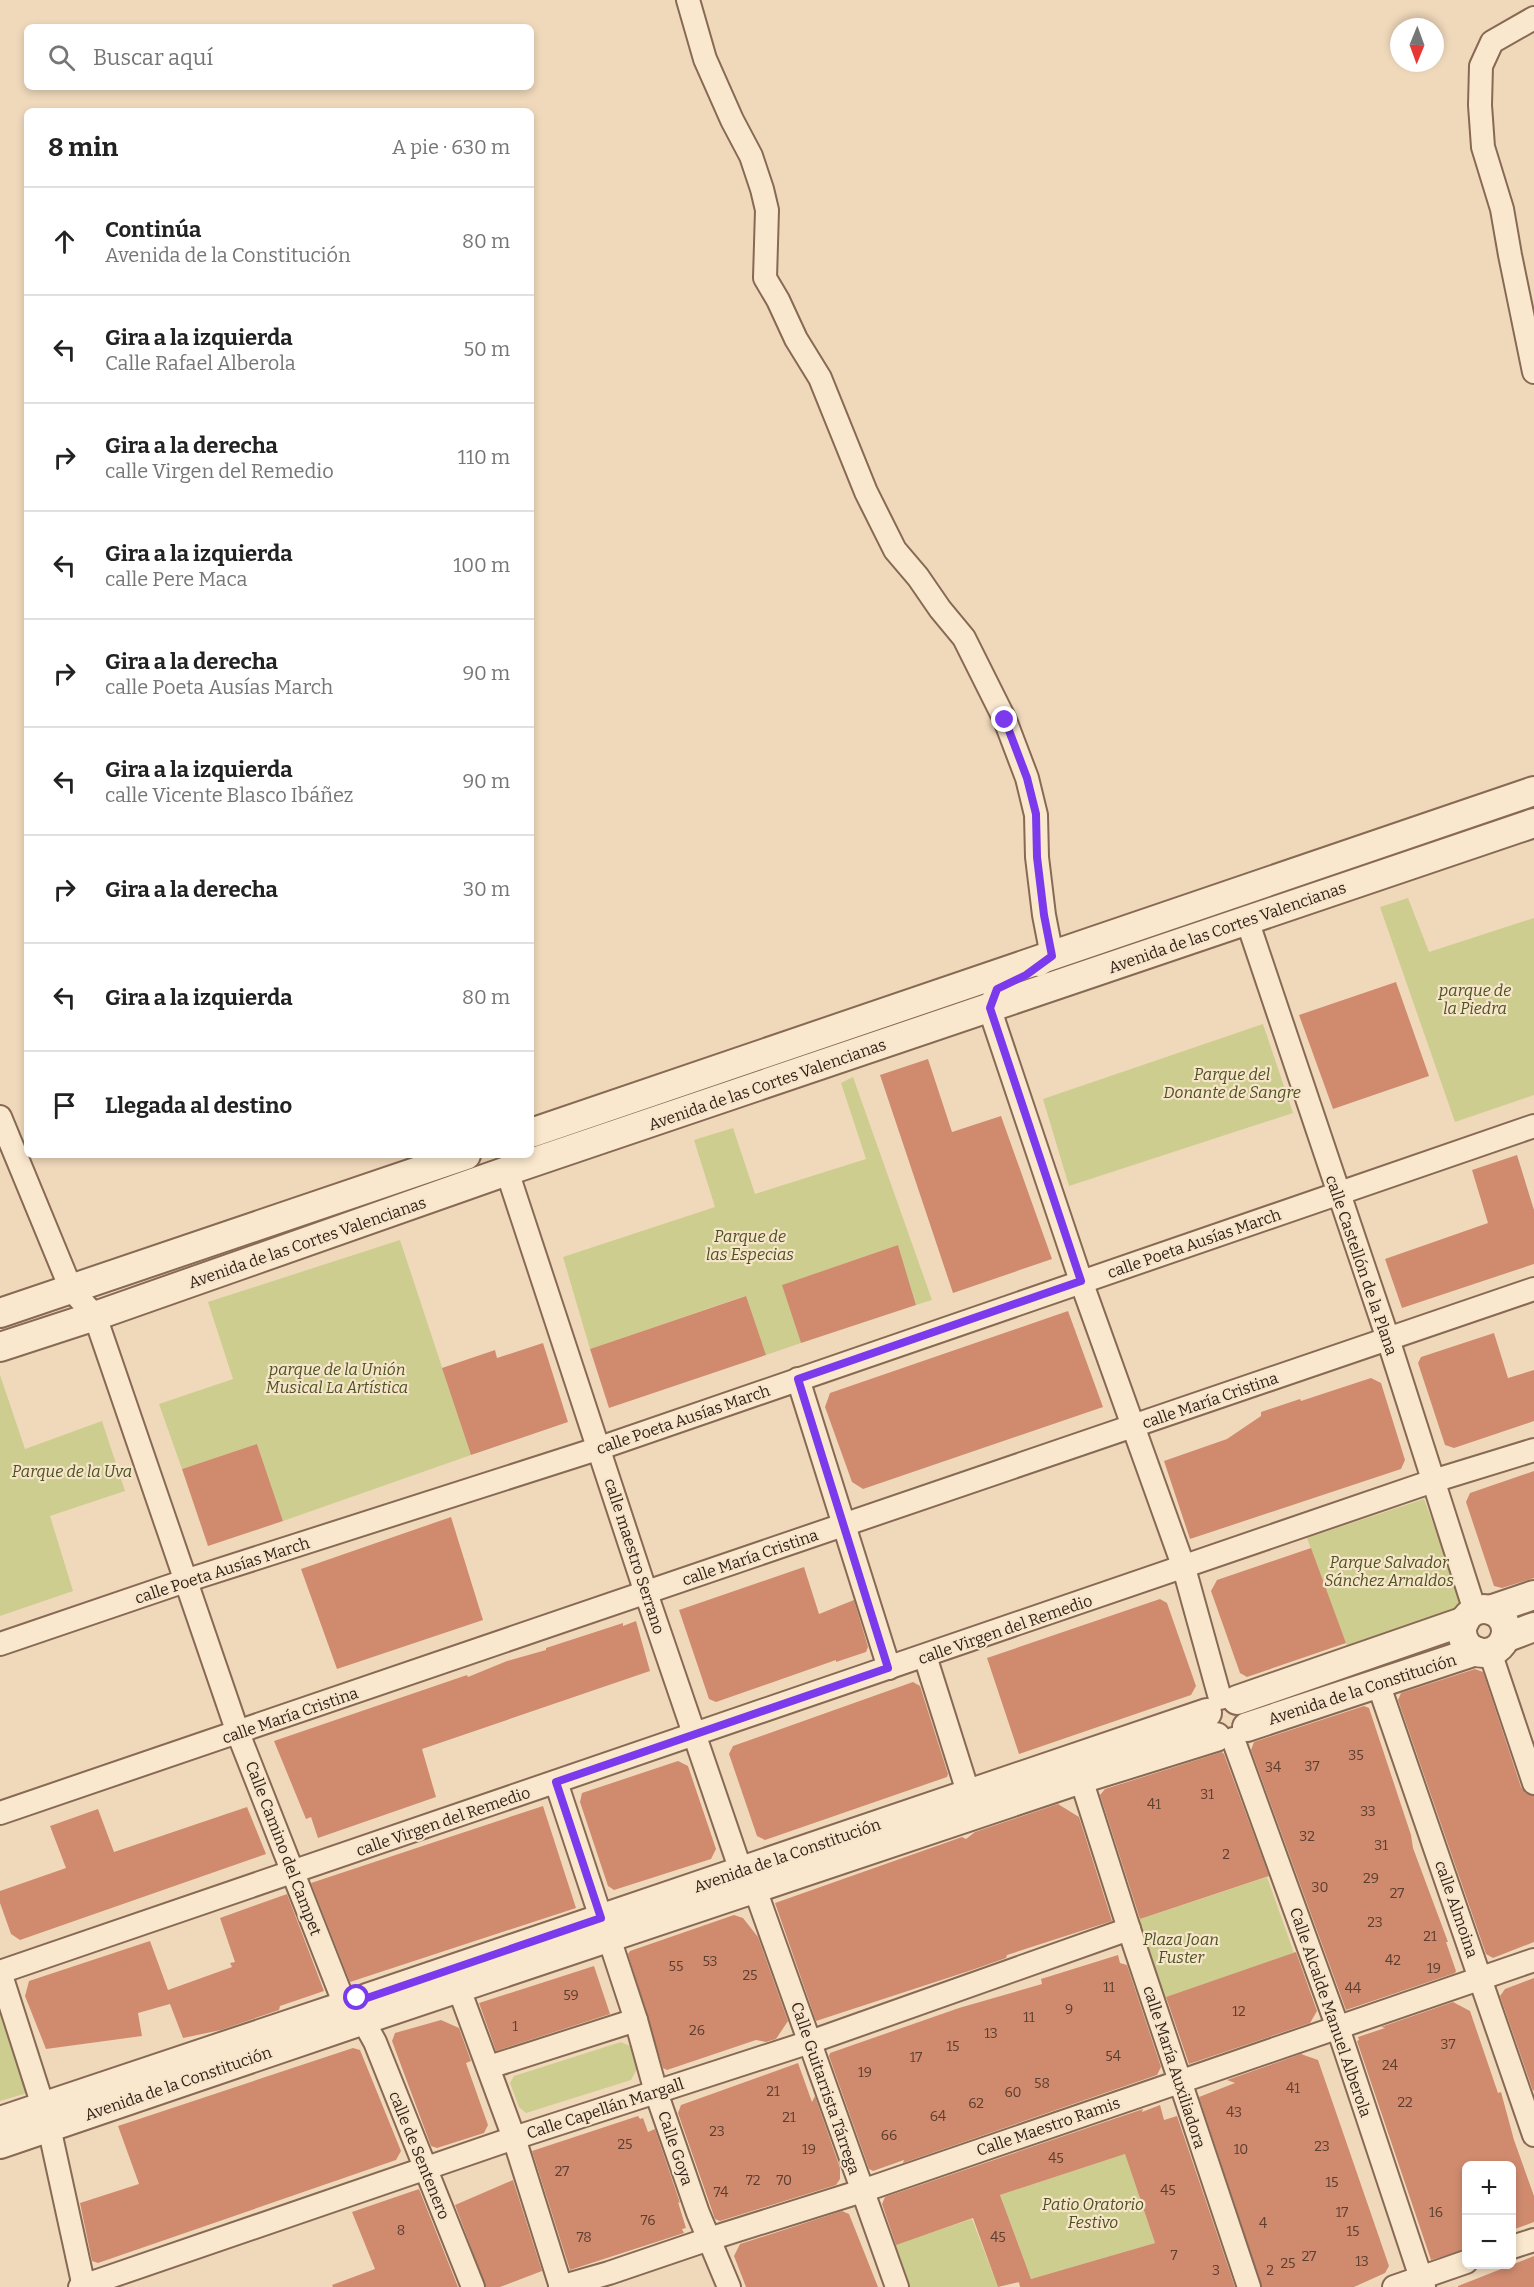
<!DOCTYPE html>
<html lang="es">
<head>
<meta charset="utf-8">
<style>
  :root { --surface:#fff; --page:#f6f6f6; --text:#222; --muted:#767676; --line:#e0e0e0 }
  body { margin:0; font-family:Bitter,serif; background:var(--page); color:var(--text) }
  .controls { position:absolute; right:18px; bottom:18px; display:grid; overflow:hidden; border-radius:9px; box-shadow:0 3px 9px #0003 }
  .controls button { width:54px; height:54px; display:grid; place-items:center; padding:0; border:0; border-bottom:2px solid var(--line); background:var(--surface); color:var(--text); font:30px sans-serif }
  .compass { position:absolute; left:1390px; top:18px; width:54px; height:54px; border-radius:50%; background:var(--surface); box-shadow:0 3px 9px #0003; rotate:181deg }
  .stop { position:absolute; width:18px; height:18px; margin:-14px; border:4px solid #7c3aed; border-radius:50%; background:#fff }
  .stop.end { background:#7c3aed; border-color:#fff; box-shadow:0 2px 6px #0008 }
  .list { margin:0; padding:0; list-style:none }
  h2 { display:flex; justify-content:space-between; align-items:center; height:78px; margin:0; padding:0 24px; font-size:26px }
  h2 small { font-size:20px; font-weight:400; color:var(--muted) }
  .list li { display:grid; grid-template-columns:39px 1fr auto; gap:18px; align-items:center; box-sizing:border-box; height:108px; padding:0 24px; border-top:2px solid var(--line) }
  .list b { display:block; font-size:22px; white-space:nowrap }
  .list p { margin:0; font-size:20px; white-space:nowrap; color:var(--muted) }
  .list em { font-size:20px; font-style:normal; color:var(--muted) }
  .icon { flex:none; width:33px; height:33px; fill:none; stroke:currentColor; stroke-width:2; stroke-linecap:round; stroke-linejoin:round }
  .map { position:relative; flex:none; width:1534px; height:2287px; overflow:hidden }
  .search { position:absolute; background:var(--surface); box-shadow:0 3px 9px #0003; left:24px; top:24px; width:510px; height:66px; display:flex; align-items:center; gap:15px; box-sizing:border-box; padding:0 21px; border-radius:9px; color:var(--muted); font-size:22px }
  .panel { position:absolute; background:var(--surface); box-shadow:0 3px 9px #0003; left:24px; top:108px; width:510px; height:1050px; border-radius:9px }
  .map>svg:first-child { display:block }
  .green { fill:#cdcd8f }
  .building { fill:#d08b6f; fill-rule:evenodd }
  .lines { fill:none; stroke-linecap:round; stroke-linejoin:round }
  .minor-casing { stroke:#876954; stroke-width:26 }
  .tertiary-casing { stroke:#876954; stroke-width:32 }
  .minor { stroke:#fae8ce; stroke-width:22 }
  .tertiary { stroke:#fae8ce; stroke-width:28 }
  .route { stroke:#7c3aed; stroke-width:8 }
  .labels { text-anchor:middle; stroke-width:4.5; stroke-linejoin:round; paint-order:stroke }
  .number-label { font-size:14px; fill:#5c3e2f }
  .street-label { font-size:16px; fill:#35241a; stroke:#f7e5cb }
  .park-label { font-size:16px; font-style:italic; fill:#4c5320; stroke:#f7e5cb }
</style>
</head>
<body>
<div class="map">
<svg width="1534" height="2287" viewBox="0 0 1534 2287">
  <rect width="100%" height="100%" fill="#f0d9bb"/>
  <!-- green -->
  <g class="green">
    <polygon points="1408,898 1429,952 1534,918 1534,1095 1455,1122 1380,907"/>
    <polygon points="1263,1024 1293,1113 1069,1186 1043,1099"/>
    <polygon points="853,1077 932,1300 916,1305 898,1245 783,1285 801,1343 766,1355 745,1296 590,1349 563,1257 715,1207 694,1140 733,1128 755,1194 866,1159 841,1083"/>
    <polygon points="400,1240 471,1455 283,1521 257,1444 182,1469 159,1404 233,1379 208,1302"/>
    <polygon points="0,1375 25,1449 102,1421 125,1491 50,1516 73,1591 0,1616"/>
    <polygon points="1424,1499 1464,1607 1347,1646 1307,1538"/>
    <polygon points="1267,1877 1294,1953 1155,2001 1128,1923"/>
    <polygon points="0,2008 27,2093 0,2101"/>
    <polygon points="621,2042 630,2046 637,2069 631,2080 526,2113 519,2107 510,2083 514,2076"/>
    <polygon points="1125,2154 1155,2243 1031,2279 1000,2195"/>
    <polygon points="972,2219 998,2287 908,2287 894,2245"/>
  </g>
  <!-- building -->
  <g class="building">
    <polygon points="1396,982 1429,1076 1333,1109 1299,1015"/>
    <polygon points="928,1059 952,1132 1001,1116 1052,1259 953,1293 880,1075"/>
    <polygon points="1517,1155 1534,1210 1534,1264 1402,1308 1385,1259 1488,1223 1472,1170"/>
    <polygon points="898,1245 916,1305 801,1343 782,1285"/>
    <polygon points="746,1296 766,1355 609,1408 590,1349"/>
    <polygon points="1068,1311 1103,1407 863,1489 852,1482 825,1407 830,1393"/>
    <polygon points="1494,1333 1508,1378 1534,1370 1534,1421 1454,1448 1445,1445 1418,1363 1421,1357"/>
    <polygon points="543,1343 568,1422 471,1455 442,1368 495,1350 497,1358"/>
    <polygon points="1371,1378 1381,1383 1405,1460 1401,1469 1190,1539 1164,1461 1227,1439 1261,1416 1261,1412 1300,1399 1301,1401"/>
    <polygon points="257,1444 283,1521 208,1546 182,1469"/>
    <polygon points="1534,1471 1534,1578 1502,1588 1494,1586 1466,1502 1470,1493"/>
    <polygon points="451,1517 483,1620 337,1669 301,1569"/>
    <polygon points="1311,1548 1346,1643 1247,1677 1240,1673 1211,1591 1217,1580"/>
    <polygon points="804,1567 819,1614 854,1600 868,1647 866,1652 836,1662 836,1660 716,1702 709,1699 679,1610"/>
    <polygon points="1160,1599 1167,1603 1196,1686 1191,1695 1019,1754 987,1658"/>
    <polygon points="636,1621 650,1671 422,1749 436,1797 318,1838 311,1817 306,1819 274,1741 467,1675 468,1677 507,1661 546,1650 546,1648 623,1623 623,1626"/>
    <polygon points="1475,1669 1483,1672 1521,1787 1526,1793 1534,1796 1534,1942 1493,1958 1486,1954 1398,1700 1401,1693"/>
    <polygon points="913,1682 920,1686 948,1774 947,1777 765,1840 757,1836 729,1754 733,1746"/>
    <polygon points="1364,1706 1369,1708 1411,1835 1413,1848 1448,1942 1446,1942 1456,1971 1455,1973 1346,2010 1251,1750 1254,1742"/>
    <polygon points="1222,1752 1224,1754 1269,1876 1140,1919 1100,1795 1105,1789"/>
    <polygon points="678,1761 688,1766 716,1849 711,1859 614,1890 608,1886 580,1802 582,1793"/>
    <polygon points="1058,1804 1079,1817 1112,1921 1007,1955 1006,1958 972,1970 816,2021 775,1903 962,1837 966,1839 975,1832"/>
    <polygon points="543,1806 576,1908 350,1982 311,1883"/>
    <polygon points="247,1807 266,1854 20,1940 11,1934 0,1903 0,1891 66,1868 50,1826 98,1809 114,1852"/>
    <polygon points="287,1894 324,1991 280,2006 279,2010 221,2030 183,2038 170,2004 138,2013 142,2036 46,2049 25,1996 29,1981 150,1941 168,1990 232,1967 230,1963 235,1962 220,1918"/>
    <polygon points="734,1915 743,1918 758,1937 788,2021 776,2039 766,2042 756,2040 667,2070 663,2068 628,1954 630,1951"/>
    <polygon points="1296,1952 1317,2011 1310,2023 1189,2064 1166,1997"/>
    <polygon points="1118,1955 1120,1963 1127,1965 1161,2067 1157,2075 903,2163 904,2160 873,2171 869,2169 829,2056 830,2053 959,2008 1042,1984 1041,1979"/>
    <polygon points="594,1966 610,2014 496,2051 479,2003"/>
    <polygon points="1534,1978 1534,2090 1533,2091 1500,1996 1505,1989"/>
    <polygon points="1453,2002 1470,2011 1498,2093 1501,2092 1514,2140 1534,2196 1534,2222 1512,2230 1512,2166 1467,2166 1467,2249 1431,2260 1357,2041 1359,2040 1358,2037 1385,2028 1381,2027"/>
    <polygon points="441,2020 459,2028 471,2061 466,2063 488,2125 484,2133 437,2148 431,2146 392,2041 395,2033"/>
    <polygon points="353,2048 360,2050 401,2151 396,2160 98,2263 92,2261 80,2203 139,2184 118,2126"/>
    <polygon points="1301,2054 1318,2060 1389,2266 1385,2273 1354,2287 1262,2287 1199,2097 1235,2083 1227,2080"/>
    <polygon points="798,2063 812,2102 815,2096 840,2168 840,2179 836,2185 720,2221 715,2219 678,2113 681,2105"/>
    <path d="M1160 2105 1164 2120 1177 2116 1235 2287H1020L1019 2282 1031 2279 998 2287 973 2218 896 2245 882 2204 885 2197 1143 2109 1142 2112ZM1125 2154 1155 2243 1031 2279 1000 2195Z"/>
    <polygon points="638,2116 640,2119 643,2118 648,2132 655,2129 680,2203 678,2202 686,2228 682,2229 684,2233 570,2270 532,2151"/>
    <polygon points="513,2180 542,2271 500,2287 486,2287 455,2205"/>
    <polygon points="419,2189 458,2287 333,2287 332,2285 375,2269 352,2212"/>
    <polygon points="842,2211 849,2214 878,2287 746,2287 734,2256 740,2244"/>
    <polygon points="1534,2256 1534,2287 1458,2287 1458,2286"/>
  </g>
  <g class="lines">
    <defs>
      <g id="minor">
        <polyline points="688,0 705,59 732,120 751,156 762,189 767,210 765,278 778,300 796,339 820,378 866,492 895,550 918,577 940,609 964,638 1005,720 1027,778 1036,815 1037,857 1044,915 1052,956 1039,965"/>
        <polyline points="1534,18 1492,42 1481,66 1480,105 1483,147 1502,209 1510,255 1534,372"/>
        <polyline points="1247,920 1388,1339 1475,1611"/>
        <polyline points="996,992 990,1008 994,1022 1081,1281 1184,1568 1220,1698"/>
        <polyline points="0,1117 71,1289 95,1316 238,1733 345,2005"/>
        <polyline points="507,1171 646,1593 741,1871"/>
        <polyline points="798,1379 889,1668"/>
        <polyline points="0,1644 185,1581 600,1448 1534,1126"/>
        <polyline points="1490,1652 1534,1783"/>
        <polyline points="925,1656 968,1792"/>
        <polyline points="1378,1683 1534,2135"/>
        <polyline points="1233,1739 1338,2028 1424,2287"/>
        <polyline points="1081,1779 1129,1929 1249,2287"/>
        <polyline points="556,1782 601,1918"/>
        <polyline points="0,1813 1534,1289"/>
        <polyline points="755,1889 897,2287"/>
        <polyline points="609,1938 636,2020 656,2092 698,2213 729,2287"/>
        <polyline points="0,1972 1433,1481 1534,1450"/>
        <polyline points="0,1972 43,2106"/>
        <polyline points="459,1989 514,2138 561,2287"/>
        <polyline points="365,2024 375,2042 473,2287"/>
        <polyline points="489,2067 636,2020"/>
        <polyline points="49,2127 84,2287"/>
        <polyline points="1512,2247 1534,2240"/>
        <polyline points="80,2287 514,2138 810,2042 1129,1929"/>
        <polyline points="560,2287 609,2273 709,2239 862,2191 1534,1960"/>
        <polyline points="1394,2287 1466,2262"/>
      </g>
      <g id="tertiary">
        <polyline points="531,1133 1534,791"/>
        <polyline points="0,1313 466,1155"/>
        <polyline points="0,1347 95,1316 507,1171 1534,823"/>
        <circle cx="1484" cy="1631" r="22"/>
        <polyline points="1490,1610 1534,1595"/>
        <polyline points="1505,1638 1534,1627"/>
        <polyline points="1237,1700 1465,1621"/>
        <polyline points="1247,1727 1476,1651"/>
        <polyline points="367,1998 1207,1713"/>
        <polyline points="375,2016 1081,1779 1216,1737"/>
        <polyline points="0,2121 350,2004"/>
        <polyline points="0,2144 355,2023"/>
      </g>
    </defs>
    <!-- minor casing -->
    <use href="#minor" class="minor-casing"/>
    <!-- tertiary casing -->
    <use href="#tertiary" class="tertiary-casing"/>
    <!-- minor -->
    <use href="#minor" class="minor"/>
    <!-- tertiary -->
    <use href="#tertiary" class="tertiary"/>
  </g>
  <g class="lines">
    <!-- route -->
    <polyline class="route" points="357,1998 367,1998 601,1918 556,1782 888,1668 798,1379 1081,1281 990,1008 997,989 1026,975 1052,956 1044,915 1037,857 1036,814 1027,778 1005,720"/>
  </g>
  <g class="labels">
    <!-- number labels -->
    <g class="number-label">
      <text x="1356" y="1760">35</text>
      <text x="1312" y="1771">37</text>
      <text x="1273" y="1772">34</text>
      <text x="1207" y="1799">31</text>
      <text x="1154" y="1809">41</text>
      <text x="1368" y="1816">33</text>
      <text x="1307" y="1841">32</text>
      <text x="1381" y="1850">31</text>
      <text x="1226" y="1859">2</text>
      <text x="1371" y="1883">29</text>
      <text x="1320" y="1892">30</text>
      <text x="1397" y="1898">27</text>
      <text x="1375" y="1927">23</text>
      <text x="1430" y="1941">21</text>
      <text x="1393" y="1965">42</text>
      <text x="710" y="1966">53</text>
      <text x="676" y="1971">55</text>
      <text x="1434" y="1973">19</text>
      <text x="750" y="1980">25</text>
      <text x="1109" y="1992">11</text>
      <text x="1353" y="1993">44</text>
      <text x="571" y="2000">59</text>
      <text x="1069" y="2014">9</text>
      <text x="1239" y="2016">12</text>
      <text x="1029" y="2022">11</text>
      <text x="515" y="2031">1</text>
      <text x="697" y="2035">26</text>
      <text x="991" y="2038">13</text>
      <text x="1448" y="2049">37</text>
      <text x="953" y="2051">15</text>
      <text x="1113" y="2061">54</text>
      <text x="916" y="2062">17</text>
      <text x="1390" y="2070">24</text>
      <text x="865" y="2077">19</text>
      <text x="1042" y="2088">58</text>
      <text x="1293" y="2093">41</text>
      <text x="773" y="2096">21</text>
      <text x="1013" y="2097">60</text>
      <text x="1405" y="2107">22</text>
      <text x="976" y="2108">62</text>
      <text x="1234" y="2117">43</text>
      <text x="938" y="2121">64</text>
      <text x="789" y="2122">21</text>
      <text x="717" y="2136">23</text>
      <text x="889" y="2140">66</text>
      <text x="625" y="2149">25</text>
      <text x="1322" y="2151">23</text>
      <text x="809" y="2154">19</text>
      <text x="1241" y="2154">10</text>
      <text x="1056" y="2163">45</text>
      <text x="562" y="2176">27</text>
      <text x="753" y="2185">72</text>
      <text x="784" y="2185">70</text>
      <text x="1332" y="2187">15</text>
      <text x="1168" y="2195">45</text>
      <text x="721" y="2197">74</text>
      <text x="1342" y="2217">17</text>
      <text x="1436" y="2217">16</text>
      <text x="648" y="2225">76</text>
      <text x="1263" y="2228">4</text>
      <text x="401" y="2235">8</text>
      <text x="1353" y="2236">15</text>
      <text x="584" y="2242">78</text>
      <text x="998" y="2242">45</text>
      <text x="1174" y="2260">7</text>
      <text x="1309" y="2261">27</text>
      <text x="1362" y="2266">13</text>
      <text x="1288" y="2268">25</text>
      <text x="1216" y="2275">3</text>
      <text x="1270" y="2275">2</text>
    </g>
    <!-- street labels -->
    <g class="street-label">
      <text transform="translate(1227 927) rotate(-19)" y="6">Avenida de las Cortes Valencianas</text>
      <text transform="translate(767 1084) rotate(-19)" y="6">Avenida de las Cortes Valencianas</text>
      <text transform="translate(307 1242) rotate(-19)" y="6">Avenida de las Cortes Valencianas</text>
      <text transform="translate(1194 1243) rotate(-19)" y="6">calle Poeta Ausías March</text>
      <text transform="translate(1362 1265) rotate(71)" y="6">calle Castellón de la Plana</text>
      <text transform="translate(1210 1400) rotate(-19)" y="6">calle María Cristina</text>
      <text transform="translate(683 1419) rotate(-19)" y="6">calle Poeta Ausías March</text>
      <text transform="translate(635 1556) rotate(72)" y="6">calle maestro Serrano</text>
      <text transform="translate(750 1557) rotate(-19)" y="6">calle María Cristina</text>
      <text transform="translate(222 1570) rotate(-18)" y="6">calle Poeta Ausías March</text>
      <text transform="translate(1005 1629) rotate(-19)" y="6">calle Virgen del Remedio</text>
      <text transform="translate(1362 1689) rotate(-18)" y="6">Avenida de la Constitución</text>
      <text transform="translate(290 1715) rotate(-19)" y="6">calle María Cristina</text>
      <text transform="translate(443 1821) rotate(-19)" y="6">calle Virgen del Remedio</text>
      <text transform="translate(284 1848) rotate(69)" y="6">Calle Camino del Campet</text>
      <text transform="translate(787 1855) rotate(-19)" y="6">Avenida de la Constitución</text>
      <text transform="translate(1457 1909) rotate(71)" y="6">calle Almoina</text>
      <text transform="translate(1331 2012) rotate(71)" y="6">Calle Alcalde Manuel Alberola</text>
      <text transform="translate(1175 2067) rotate(72)" y="6">calle María Auxiliadora</text>
      <text transform="translate(178 2083) rotate(-19)" y="6">Avenida de la Constitución</text>
      <text transform="translate(826 2088) rotate(71)" y="6">Calle Guitarrista Tárrega</text>
      <text transform="translate(605 2108) rotate(-18)" y="6">Calle Capellán Margall</text>
      <text transform="translate(1048 2126) rotate(-19)" y="6">Calle Maestro Ramis</text>
      <text transform="translate(676 2148) rotate(71)" y="6">Calle Goya</text>
      <text transform="translate(420 2155) rotate(68)" y="6">calle de Sentenero</text>
    </g>
    <!-- park labels -->
    <g class="park-label">
      <text x="1475" y="996">parque de<tspan x="1475" dy="18">la Piedra</tspan></text>
      <text x="1232" y="1080">Parque del<tspan x="1232" dy="18">Donante de Sangre</tspan></text>
      <text x="750" y="1242">Parque de<tspan x="750" dy="18">las Especias</tspan></text>
      <text x="337" y="1375">parque de la Unión<tspan x="337" dy="18">Musical La Artística</tspan></text>
      <text x="72" y="1477">Parque de la Uva</text>
      <text x="1389" y="1568">Parque Salvador<tspan x="1389" dy="18">Sánchez Arnaldos</tspan></text>
      <text x="1181" y="1945">Plaza Joan<tspan x="1181" dy="18">Fuster</tspan></text>
      <text x="1093" y="2210">Patio Oratorio<tspan x="1093" dy="18">Festivo</tspan></text>
    </g>
  </g>
</svg>
<div class="controls">
<button>+</button>
<button>−</button>
</div>
<svg class="compass" viewBox="-18 -18 36 36"><path d="M0-13l5 13h-10z" fill="#e53935"/><path d="M0 13l5-13h-10z" fill="#767676"/></svg>
<div class="stop" style="left:357px;top:1998px"></div>
<div class="stop end" style="left:1005px;top:720px"></div>
<div class="search"><svg class="icon" aria-label="search" viewBox="0 0 24 24"><circle cx="10" cy="10" r="6"/><path d="M15 15l6 6"/></svg>Buscar aquí</div>
<section class="panel">
<h2>8 min<small>A pie · 630 m</small></h2>
<ul class="list">
<li><svg class="icon" aria-label="ahead" viewBox="0 0 24 24"><path d="M12 20V5M6 11l6-6 6 6"/></svg><div><b>Continúa</b><p>Avenida de la Constitución</p></div><em>80 m</em></li>
<li><svg class="icon" aria-label="left" viewBox="0 0 24 24"><path d="M17 20v-9H6M10 6l-5 5 5 5"/></svg><div><b>Gira a la izquierda</b><p>Calle Rafael Alberola</p></div><em>50 m</em></li>
<li><svg class="icon" aria-label="right" viewBox="0 0 24 24"><path d="M7 20v-9h11M14 6l5 5-5 5"/></svg><div><b>Gira a la derecha</b><p>calle Virgen del Remedio</p></div><em>110 m</em></li>
<li><svg class="icon" aria-label="left" viewBox="0 0 24 24"><path d="M17 20v-9H6M10 6l-5 5 5 5"/></svg><div><b>Gira a la izquierda</b><p>calle Pere Maca</p></div><em>100 m</em></li>
<li><svg class="icon" aria-label="right" viewBox="0 0 24 24"><path d="M7 20v-9h11M14 6l5 5-5 5"/></svg><div><b>Gira a la derecha</b><p>calle Poeta Ausías March</p></div><em>90 m</em></li>
<li><svg class="icon" aria-label="left" viewBox="0 0 24 24"><path d="M17 20v-9H6M10 6l-5 5 5 5"/></svg><div><b>Gira a la izquierda</b><p>calle Vicente Blasco Ibáñez</p></div><em>90 m</em></li>
<li><svg class="icon" aria-label="right" viewBox="0 0 24 24"><path d="M7 20v-9h11M14 6l5 5-5 5"/></svg><div><b>Gira a la derecha</b></div><em>30 m</em></li>
<li><svg class="icon" aria-label="left" viewBox="0 0 24 24"><path d="M17 20v-9H6M10 6l-5 5 5 5"/></svg><div><b>Gira a la izquierda</b></div><em>80 m</em></li>
<li><svg class="icon" aria-label="arrive" viewBox="0 0 24 24"><path d="M6 21V4h12l-3 4 3 4H6"/></svg><div><b>Llegada al destino</b></div></li>
</ul>
</section>
</div>
</body>
</html>
